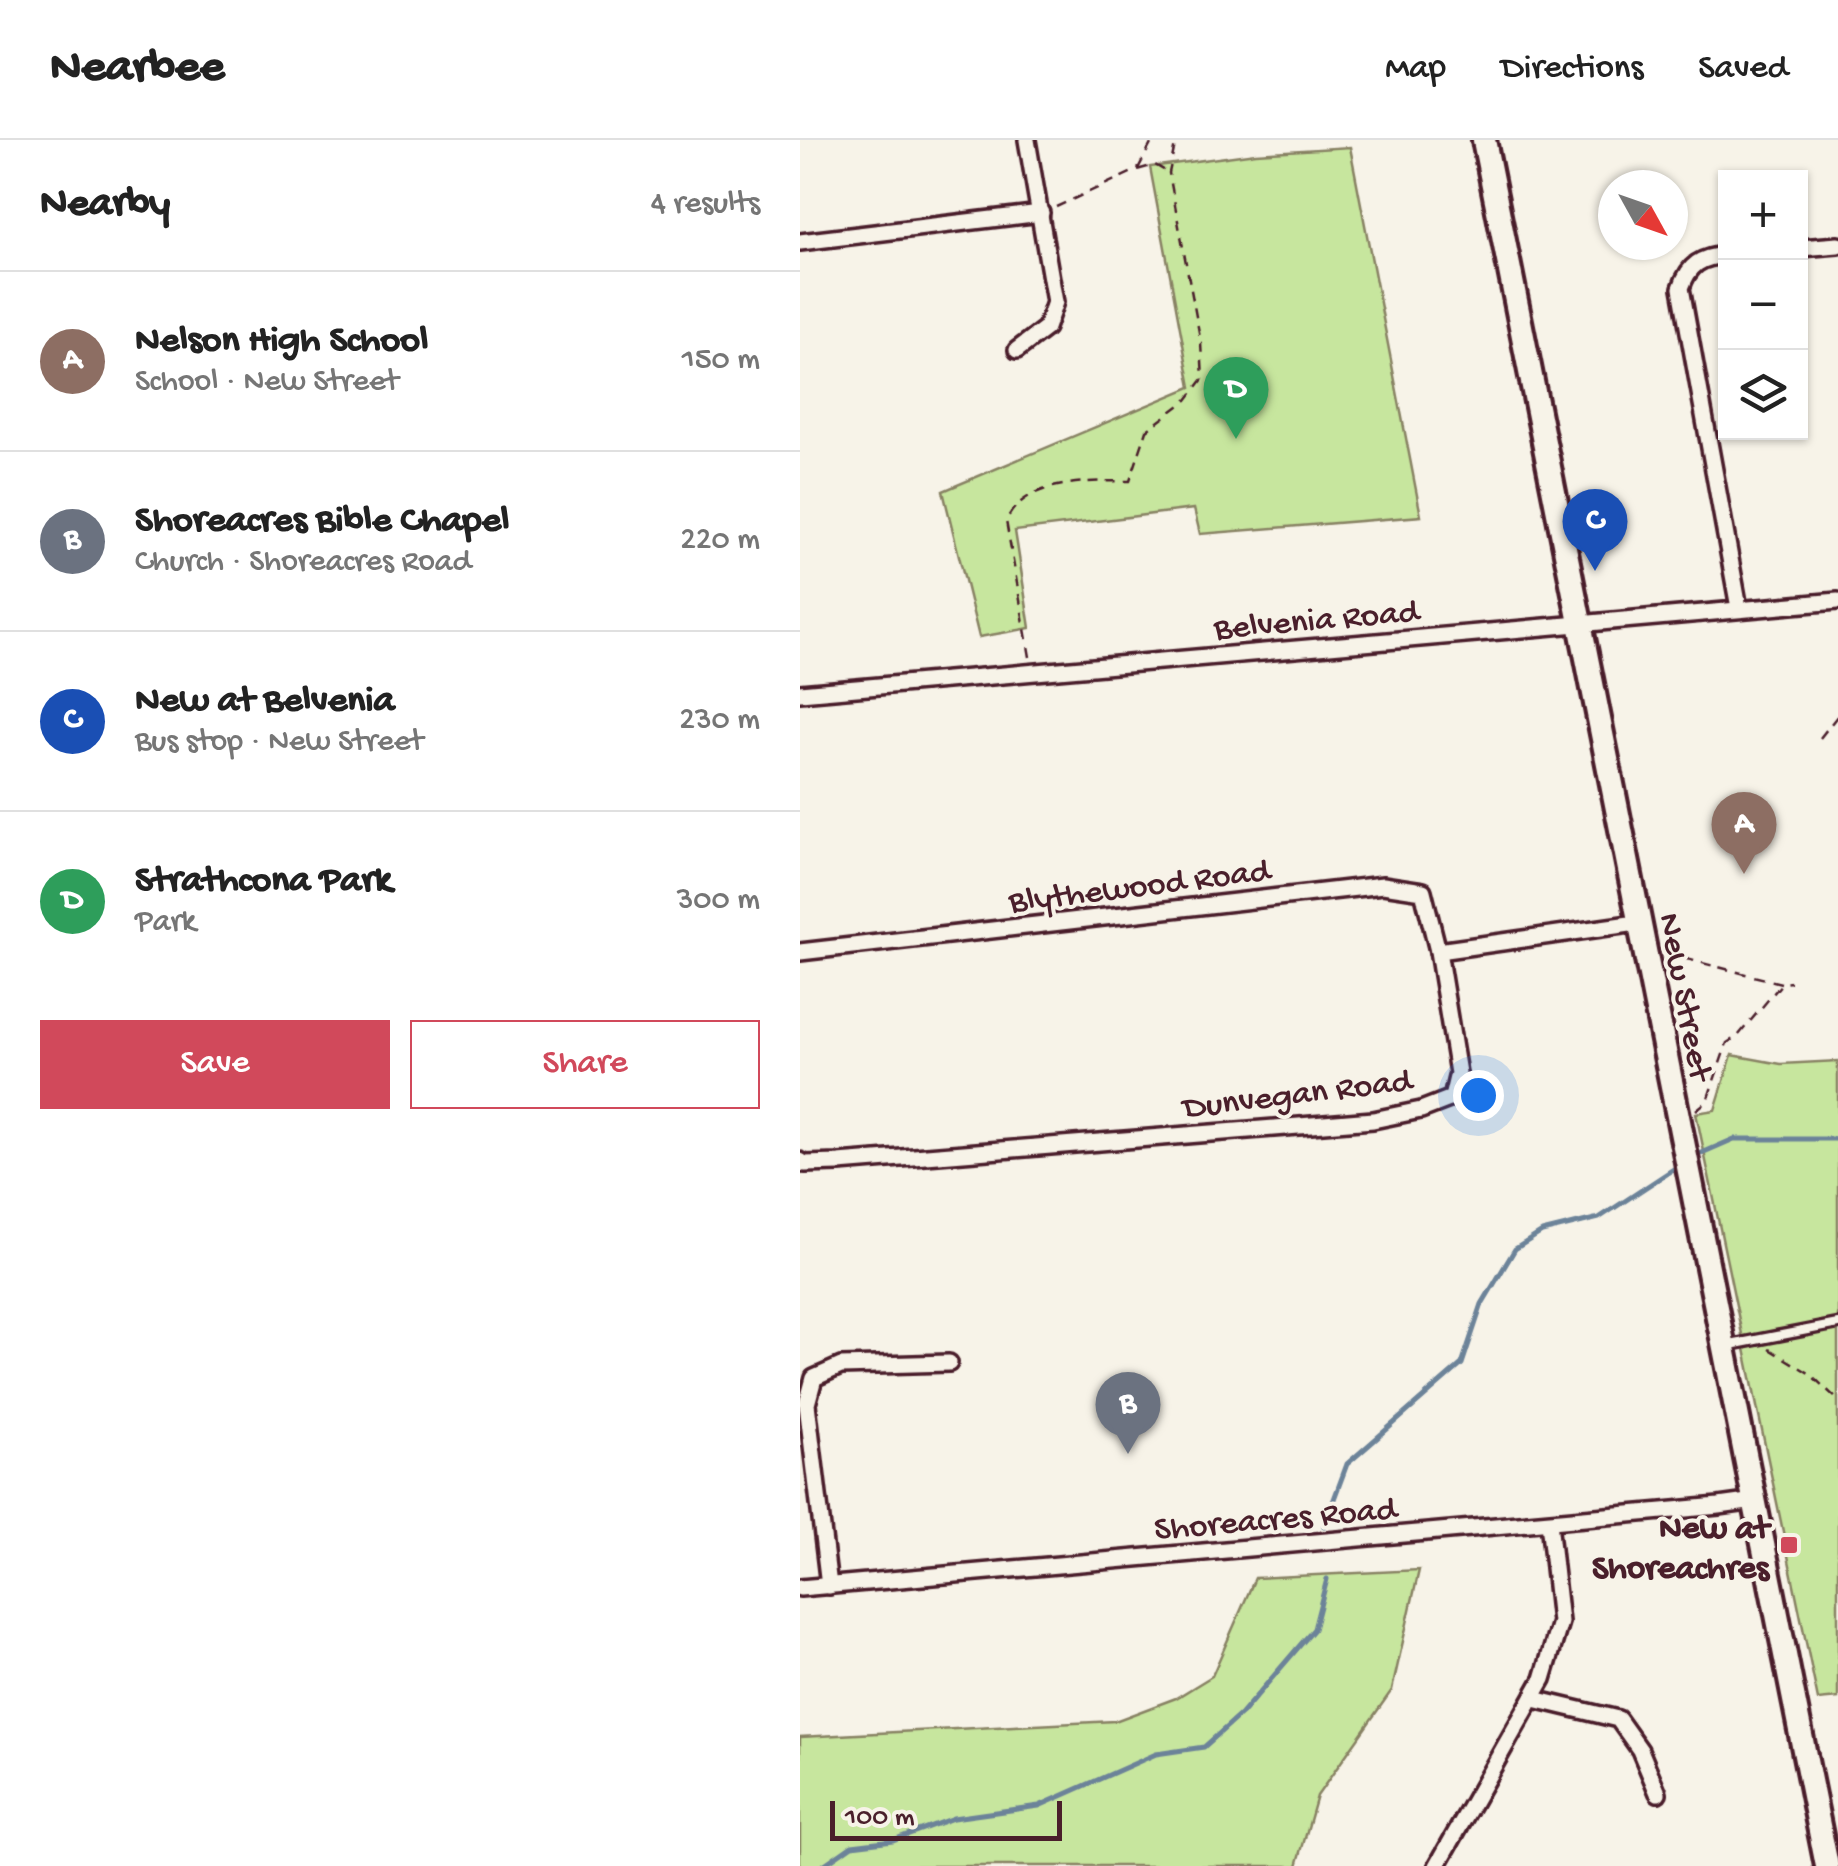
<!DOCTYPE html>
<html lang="en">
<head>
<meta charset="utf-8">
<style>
  :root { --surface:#fff; --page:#f6f6f6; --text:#222; --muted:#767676; --line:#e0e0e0; --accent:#d1495b }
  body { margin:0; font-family:"Gochi Hand",sans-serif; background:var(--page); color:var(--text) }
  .controls { position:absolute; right:30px; top:30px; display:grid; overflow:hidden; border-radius:0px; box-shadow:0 2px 8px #0004 }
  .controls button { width:90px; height:90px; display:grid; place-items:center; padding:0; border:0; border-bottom:2px solid var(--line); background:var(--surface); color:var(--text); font:50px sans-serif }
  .compass { position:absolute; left:798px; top:30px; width:90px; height:90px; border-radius:50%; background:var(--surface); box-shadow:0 2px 8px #0004; rotate:130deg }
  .scale { position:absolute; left:30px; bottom:25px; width:232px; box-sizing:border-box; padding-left:10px; border:5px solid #4a1f2b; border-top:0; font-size:28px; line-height:35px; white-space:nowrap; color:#4a1f2b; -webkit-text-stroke:8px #f7f3e8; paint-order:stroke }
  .you { position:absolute; left:678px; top:955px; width:35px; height:35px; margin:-25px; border:8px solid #fff; border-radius:50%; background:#1a73e8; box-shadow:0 0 0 15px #1a73e833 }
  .badge { display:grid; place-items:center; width:65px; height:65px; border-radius:50%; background:var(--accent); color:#fff; font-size:32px; font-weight:700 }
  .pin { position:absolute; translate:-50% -82px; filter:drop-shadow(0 2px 5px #0008) }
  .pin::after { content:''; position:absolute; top:52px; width:35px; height:30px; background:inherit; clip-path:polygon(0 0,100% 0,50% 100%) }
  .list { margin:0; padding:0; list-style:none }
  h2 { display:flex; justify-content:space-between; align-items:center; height:130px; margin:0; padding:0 40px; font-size:42px }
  h2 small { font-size:32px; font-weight:400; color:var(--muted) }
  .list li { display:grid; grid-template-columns:65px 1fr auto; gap:30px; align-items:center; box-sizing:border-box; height:180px; padding:0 40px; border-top:2px solid var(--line) }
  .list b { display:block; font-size:38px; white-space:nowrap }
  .list p { margin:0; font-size:32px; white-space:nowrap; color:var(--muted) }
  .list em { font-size:32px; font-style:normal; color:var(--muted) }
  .actions { display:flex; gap:20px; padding:30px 40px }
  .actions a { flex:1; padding:22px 0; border:2px solid var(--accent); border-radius:0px; text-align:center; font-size:35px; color:var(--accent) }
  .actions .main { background:var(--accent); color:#fff }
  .icon { flex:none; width:55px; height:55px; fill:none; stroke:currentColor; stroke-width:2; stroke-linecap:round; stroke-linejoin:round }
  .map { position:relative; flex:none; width:1038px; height:1726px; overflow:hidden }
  header { display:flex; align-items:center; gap:60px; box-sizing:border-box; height:140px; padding:0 50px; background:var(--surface); border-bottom:2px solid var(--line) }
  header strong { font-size:48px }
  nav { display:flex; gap:55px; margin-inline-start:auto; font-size:35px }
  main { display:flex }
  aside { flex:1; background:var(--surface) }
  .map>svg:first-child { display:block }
  .green { fill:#c7e69e; stroke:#888264; stroke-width:2.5 }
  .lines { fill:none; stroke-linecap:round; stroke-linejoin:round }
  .stream { stroke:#6c8399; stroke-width:5 }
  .service-casing { stroke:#4a1f2b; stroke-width:15 }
  .minor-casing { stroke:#4a1f2b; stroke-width:22 }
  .secondary-casing { stroke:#4a1f2b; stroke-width:30 }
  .path { stroke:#4a1f2b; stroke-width:2.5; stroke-dasharray:10 8; stroke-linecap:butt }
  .service { stroke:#f7f3e8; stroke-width:8 }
  .minor { stroke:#f7f3e8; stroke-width:15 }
  .secondary { stroke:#f7f3e8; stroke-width:22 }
  .poi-dot { fill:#d1495b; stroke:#f7f3e8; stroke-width:4 }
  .labels { text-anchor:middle; stroke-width:8; stroke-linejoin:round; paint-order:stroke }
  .street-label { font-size:35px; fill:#4a1f2b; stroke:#f7f3e8 }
  .poi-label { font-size:35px; font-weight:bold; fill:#4a1f2b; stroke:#f7f3e8; text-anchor:end }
</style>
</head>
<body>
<header>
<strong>Nearbee</strong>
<nav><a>Map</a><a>Directions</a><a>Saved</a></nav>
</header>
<main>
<aside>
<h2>Nearby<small>4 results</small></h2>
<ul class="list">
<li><span class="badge" style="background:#8d6e63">A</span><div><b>Nelson High School</b><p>School · New Street</p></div><em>150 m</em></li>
<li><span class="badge" style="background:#6b7280">B</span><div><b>Shoreacres Bible Chapel</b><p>Church · Shoreacres Road</p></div><em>220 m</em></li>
<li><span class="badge" style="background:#1a4fb4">C</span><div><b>New at Belvenia</b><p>Bus stop · New Street</p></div><em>230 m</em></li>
<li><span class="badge" style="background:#2e9e5b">D</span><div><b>Strathcona Park</b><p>Park</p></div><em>300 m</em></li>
</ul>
<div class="actions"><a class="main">Save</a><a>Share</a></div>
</aside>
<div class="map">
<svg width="1038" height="1726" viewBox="0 0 1038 1726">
  <rect width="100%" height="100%" fill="#f7f3e8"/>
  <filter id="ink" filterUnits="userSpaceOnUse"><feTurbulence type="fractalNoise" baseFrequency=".01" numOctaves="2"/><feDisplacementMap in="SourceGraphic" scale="20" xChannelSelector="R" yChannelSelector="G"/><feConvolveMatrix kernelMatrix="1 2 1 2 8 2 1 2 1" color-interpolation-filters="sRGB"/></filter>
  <g filter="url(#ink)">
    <!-- green -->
    <g class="green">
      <polygon points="550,7 621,376 400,394 394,369 215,391 230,488 179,497 143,351 391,247 350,27 456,13"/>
      <polygon points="932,915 981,924 1038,921 1038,1558 1018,1560 896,973 915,970"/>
      <polygon points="619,1430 592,1550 517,1656 497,1726 0,1726 0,1597 315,1581 376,1558 412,1536 455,1438"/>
    </g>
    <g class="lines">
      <!-- stream -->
      <g class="stream">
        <polyline points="895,1016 934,999 1038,999"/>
        <polyline points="524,1386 547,1324 662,1224 682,1164 715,1109 742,1092 799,1078 881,1024"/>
        <polyline points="22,1726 52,1705 93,1700 153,1678 239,1666 356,1614 404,1607 441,1574 514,1489 527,1439"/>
      </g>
      <defs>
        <polyline id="service" points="925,1206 1038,1184"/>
        <g id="minor">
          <polyline points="0,102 241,73"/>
          <polyline points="1001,108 1038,105"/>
          <path d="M926 115C901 117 889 124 881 148L939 468"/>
          <polyline points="217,210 246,188 255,162 227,0"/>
          <polyline points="0,553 1038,461"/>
          <polyline points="638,811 837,783"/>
          <polyline points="0,812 583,745 623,751 638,811 658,933 652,958 621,970 573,980 39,1023 5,1024 0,1021"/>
          <polyline points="29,1446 7,1264 14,1238 41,1226 149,1223"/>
          <polyline points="0,1448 919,1366 955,1361"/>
          <polyline points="734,1559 818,1579 840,1610 858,1653"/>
          <polyline points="637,1726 743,1539 760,1482 749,1382"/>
        </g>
        <polyline id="secondary" points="684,0 1027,1726"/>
      </defs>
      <!-- service casing -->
      <use href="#service" class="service-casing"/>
      <!-- minor casing -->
      <use href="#minor" class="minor-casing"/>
      <!-- secondary casing -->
      <use href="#secondary" class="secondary-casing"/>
      <!-- path -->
      <g class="path">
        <polyline points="338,29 351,4"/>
        <polyline points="256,67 337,30 355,25 367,32"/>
        <path d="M230 517 206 381C226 338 291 342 330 341L347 290 387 260 403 239 401 203 369 33 376 0"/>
        <polyline points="1020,598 1038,575"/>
        <polyline points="867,814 981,843"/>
        <polyline points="896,970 907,961 927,903 938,896 982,843 991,842"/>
        <polyline points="969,1209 1009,1233 1038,1260"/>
      </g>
      <!-- service -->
      <use href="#service" class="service"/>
      <!-- minor -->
      <use href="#minor" class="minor"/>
      <!-- secondary -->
      <use href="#secondary" class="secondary"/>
    </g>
  </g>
  <!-- markers -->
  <rect class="poi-dot" x="979" y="1395" width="20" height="20" rx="5"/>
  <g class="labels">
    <!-- street labels -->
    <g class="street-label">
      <text transform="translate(516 477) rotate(-5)" y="12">Belvenia Road</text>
      <text transform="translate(339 743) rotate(-7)" y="12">Blythewood Road</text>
      <text transform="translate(888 856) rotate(79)" y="12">New Street</text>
      <text transform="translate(497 951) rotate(-7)" y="12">Dunvegan Road</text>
      <text transform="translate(475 1376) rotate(-5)" y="12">Shoreacres Road</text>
    </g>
    <!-- poi labels -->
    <g class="poi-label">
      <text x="969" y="1397">New at<tspan x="969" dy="40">Shoreachres</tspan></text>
    </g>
  </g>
</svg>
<div class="controls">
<button>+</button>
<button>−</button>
<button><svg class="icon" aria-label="layers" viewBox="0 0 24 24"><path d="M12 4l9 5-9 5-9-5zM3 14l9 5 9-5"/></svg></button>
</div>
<svg class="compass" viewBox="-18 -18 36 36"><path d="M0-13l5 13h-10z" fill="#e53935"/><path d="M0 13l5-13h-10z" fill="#767676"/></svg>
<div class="scale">100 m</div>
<div class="you"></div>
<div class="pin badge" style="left:944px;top:734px;background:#8d6e63">A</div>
<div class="pin badge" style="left:328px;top:1314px;background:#6b7280">B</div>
<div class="pin badge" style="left:795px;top:431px;background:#1a4fb4">C</div>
<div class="pin badge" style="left:436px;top:299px;background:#2e9e5b">D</div>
</div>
</main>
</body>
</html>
